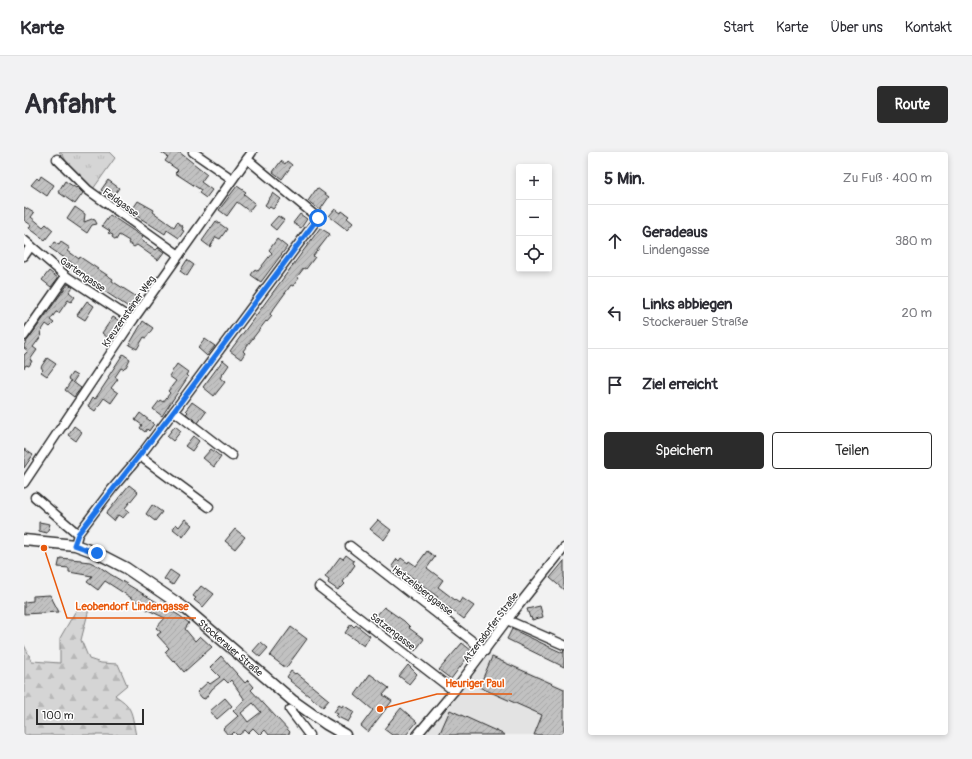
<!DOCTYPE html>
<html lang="de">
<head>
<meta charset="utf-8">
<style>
  :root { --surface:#fff; --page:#f2f2f3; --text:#2b2b33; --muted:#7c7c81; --line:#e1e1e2; --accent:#2b2b2b }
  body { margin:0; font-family:Pangolin,sans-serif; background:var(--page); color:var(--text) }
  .controls { position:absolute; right:12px; top:12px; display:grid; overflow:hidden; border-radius:4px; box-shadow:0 2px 6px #0003 }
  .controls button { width:36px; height:36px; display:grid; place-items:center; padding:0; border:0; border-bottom:1px solid var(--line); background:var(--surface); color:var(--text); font:20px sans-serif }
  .scale { position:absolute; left:12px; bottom:10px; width:108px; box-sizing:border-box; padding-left:4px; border:2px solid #2b2b2b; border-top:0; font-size:11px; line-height:14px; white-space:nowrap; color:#2b2b2b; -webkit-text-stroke:3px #fff; paint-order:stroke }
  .stop { position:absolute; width:12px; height:12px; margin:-9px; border:3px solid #1a73e8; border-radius:50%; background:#fff }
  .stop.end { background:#1a73e8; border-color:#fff; box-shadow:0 1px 4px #0008 }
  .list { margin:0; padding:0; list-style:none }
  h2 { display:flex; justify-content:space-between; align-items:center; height:52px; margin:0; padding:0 16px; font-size:17px }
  h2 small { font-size:13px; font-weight:400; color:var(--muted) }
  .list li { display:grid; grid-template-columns:26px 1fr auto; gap:12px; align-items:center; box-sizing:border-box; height:72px; padding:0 16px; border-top:1px solid var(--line) }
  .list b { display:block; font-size:15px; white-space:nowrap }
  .list p { margin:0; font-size:13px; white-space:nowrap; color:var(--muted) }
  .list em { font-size:13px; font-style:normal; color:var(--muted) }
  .actions { display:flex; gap:8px; padding:12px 16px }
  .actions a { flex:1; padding:9px 0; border:1px solid var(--accent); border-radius:4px; text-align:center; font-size:14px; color:var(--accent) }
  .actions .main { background:var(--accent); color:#fff }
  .icon { flex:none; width:22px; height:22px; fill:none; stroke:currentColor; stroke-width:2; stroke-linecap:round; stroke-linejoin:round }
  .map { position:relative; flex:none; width:540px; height:583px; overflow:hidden; border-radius:4px }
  header { display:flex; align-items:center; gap:24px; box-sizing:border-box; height:56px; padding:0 20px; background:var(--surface); border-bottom:1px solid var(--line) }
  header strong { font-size:19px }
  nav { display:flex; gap:22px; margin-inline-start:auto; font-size:14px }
  .intro { display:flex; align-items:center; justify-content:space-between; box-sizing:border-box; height:96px; padding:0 24px }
  h1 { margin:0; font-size:28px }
  .button { padding:10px 18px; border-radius:4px; background:var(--accent); color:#fff; font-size:14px; font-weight:700 }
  main { display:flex; gap:24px; padding:0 24px }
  aside { flex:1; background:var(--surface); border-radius:4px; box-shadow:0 2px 6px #0003 }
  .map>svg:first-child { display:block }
  .built { fill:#e3e3e3 }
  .grass { fill:url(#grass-tufts); stroke:#808080 }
  .forest { fill:url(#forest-firs); stroke:#808080 }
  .building { fill:url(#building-hatch); stroke:#2b2b2b; fill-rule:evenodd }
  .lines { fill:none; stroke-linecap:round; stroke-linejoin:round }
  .minor-casing { stroke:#2b2b2b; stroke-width:11 }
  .tertiary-casing { stroke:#2b2b2b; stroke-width:13 }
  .minor { stroke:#fff; stroke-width:8 }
  .tertiary { stroke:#fff; stroke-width:10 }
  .route { stroke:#1a73e8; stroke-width:5 }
  .labels { text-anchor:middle; stroke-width:3; stroke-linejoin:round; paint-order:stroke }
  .street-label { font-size:10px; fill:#2b2b2b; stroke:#fff }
  .leader { fill:none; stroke:#e8590c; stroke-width:1.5 }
  .callout-dot { fill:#e8590c; stroke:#fff; stroke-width:1.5 }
  .callout-label { font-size:11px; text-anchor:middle; font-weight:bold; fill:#e8590c; stroke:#fff; stroke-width:3; stroke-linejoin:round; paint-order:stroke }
</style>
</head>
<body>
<header>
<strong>Karte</strong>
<nav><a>Start</a><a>Karte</a><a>Über uns</a><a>Kontakt</a></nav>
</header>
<div class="intro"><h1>Anfahrt</h1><a class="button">Route</a></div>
<main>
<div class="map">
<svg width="540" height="583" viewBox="0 0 540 583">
  <defs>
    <pattern id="grass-tufts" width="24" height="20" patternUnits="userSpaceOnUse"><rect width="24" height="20" fill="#d5d5d5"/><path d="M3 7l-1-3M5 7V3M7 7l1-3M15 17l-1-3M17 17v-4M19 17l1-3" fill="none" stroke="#b7b7b7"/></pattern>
    <pattern id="forest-firs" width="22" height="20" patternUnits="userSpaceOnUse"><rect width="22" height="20" fill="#d5d5d5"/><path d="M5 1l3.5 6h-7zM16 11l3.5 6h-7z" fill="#b7b7b7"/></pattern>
    <pattern id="building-hatch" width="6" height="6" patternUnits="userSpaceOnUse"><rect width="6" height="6" fill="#c1c1c1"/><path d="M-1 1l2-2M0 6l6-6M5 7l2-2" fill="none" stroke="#a6a6a6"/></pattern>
  </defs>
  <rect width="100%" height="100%" fill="#f2f2f2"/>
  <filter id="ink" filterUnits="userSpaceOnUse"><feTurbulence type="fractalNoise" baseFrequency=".025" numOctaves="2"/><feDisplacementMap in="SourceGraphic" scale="8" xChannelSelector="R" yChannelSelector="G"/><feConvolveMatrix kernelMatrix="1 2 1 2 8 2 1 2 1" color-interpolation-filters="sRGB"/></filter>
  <g filter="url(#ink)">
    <!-- built -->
    <polygon class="built" points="465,502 540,535 540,583 400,583"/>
    <!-- grass -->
    <polygon class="grass" points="35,0 85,0 91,6 69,37 66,36 45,15 39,3"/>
    <!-- forest -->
    <path class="forest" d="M57 454 65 457 57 488 65 507 77 511 94 512 103 533 91 543C94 546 100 549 103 553 110 562 109 573 112 583H0V493L8 509 36 511V486L51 460Z"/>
    <!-- building -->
    <g class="building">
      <polygon points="137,0 155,0 183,22 177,30 188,38 182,46 175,41 177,38 151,21 154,18 141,9 144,5"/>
      <polygon points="257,9 261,12 263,9 268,13 258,27 249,20"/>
      <polygon points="17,24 30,33 23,44 7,33 13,26 15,28"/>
      <polygon points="84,28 95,36 88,46 77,38"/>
      <polygon points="41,29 52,36 53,35 59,41 51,52 34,40"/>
      <polygon points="213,34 222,40 220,42 231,51 225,59 213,50 203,64 195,58"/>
      <polygon points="293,36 305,45 296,58 284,49"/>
      <polygon points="249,41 257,47 249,57 246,55 245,56 241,53"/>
      <polygon points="114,49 130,58 129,60 150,75 153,70 159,75 158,78 160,79 155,86 143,78 141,82 113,64 114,62 108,58"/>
      <polygon points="0,55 10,61 7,65 19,75 22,72 29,78 21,88 5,76 7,73 0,68"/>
      <polygon points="51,55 61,62 60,70 68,67 71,68 73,72 68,73 63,81 43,67"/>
      <polygon points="311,57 317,61 318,59 325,64 323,66 329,71 323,78 305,64"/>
      <polygon points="276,62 283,67 277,76 269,71"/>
      <polygon points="86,63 119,85 117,88 132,98 134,96 140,100 134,108 113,93 110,95 104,91 105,89 95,83 92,88 88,85 89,83 84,81 86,79 78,74"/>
      <polygon points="254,64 260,68 252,78 246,73"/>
      <polygon points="192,69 203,77 196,87 192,85 186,95 178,89"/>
      <polygon points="296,76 306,82 289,104 291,105 282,117 280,116 273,125 275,126 269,134 267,133 246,162 248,164 243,170 242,169 219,199 221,201 217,207 206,199"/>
      <polygon points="253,87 263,95 237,130 227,123 231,117 234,119 248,101 245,98"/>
      <polygon points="30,90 35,93 37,90 46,96 44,99 55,107 56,105 89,127 88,129 116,147 109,158 68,131 48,116 51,113 26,96"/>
      <polygon points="163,108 170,113 163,124 156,119"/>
      <polygon points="25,119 34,126 27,135 18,128"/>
      <polygon points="44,132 49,135 45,140 51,145 47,150 44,148 35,161 32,160 26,168 30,171 26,175 22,172 16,181 18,183 9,195 13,198 6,208 8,209 5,214 2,213 0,216 0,203 4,199 0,196 0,193"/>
      <polygon points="63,149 70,154 61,168 53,163"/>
      <polygon points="89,165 99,171 90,184 90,186 85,194 84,186 78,181"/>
      <polygon points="119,169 129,176 122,186 120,185 113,197 105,193"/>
      <polygon points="181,187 191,194 183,204 174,196"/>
      <polygon points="99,202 106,207 102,215 101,215 99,217 97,216 91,225 94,227 87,236 94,241 87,251 80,246 71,259 64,254 69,245 71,247 85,226 84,225"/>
      <polygon points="23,206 32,212 23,224 17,220 19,218 17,215"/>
      <polygon points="199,208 205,213 196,226 201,230 190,244 179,235"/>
      <polygon points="153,212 164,220 162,223 164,225 138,264 129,257 136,248 139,250 146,241 144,239 152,229 145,224"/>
      <polygon points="48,221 53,224 49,230 57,236 50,245 41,238 47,229 44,227"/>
      <polygon points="168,250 182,260 174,271 162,262 164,260 162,258"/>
      <polygon points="116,261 130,272 125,279 123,277 121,280 116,276 118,273 111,268"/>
      <polygon points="50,274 58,280 52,289 44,283"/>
      <polygon points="151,274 157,279 149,289 143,284"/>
      <polygon points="169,284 175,289 168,299 161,294"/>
      <polygon points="0,297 9,303 0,316"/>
      <polygon points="187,297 197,305 190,315 179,306"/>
      <polygon points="105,333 114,340 101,356 105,359 99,366 94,363 90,369 82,362"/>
      <polygon points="128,353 138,360 131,369 122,362"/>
      <polygon points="161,367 168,373 159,385 149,377 152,372 155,375"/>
      <polygon points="354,368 367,378 360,388 346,377"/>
      <polygon points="15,370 26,372 23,381 15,379"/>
      <polygon points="211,377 221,385 211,397 201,389"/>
      <polygon points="403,399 411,405 403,416 419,428 414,435 435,451 438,446 450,454 440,467 424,455 422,457 411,448 414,445 393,429 381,420 379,423 368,414 373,407 375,409 377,406 384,411 385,409 392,414"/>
      <polygon points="322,403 330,409 329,411 331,413 319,430 321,432 317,436 316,435 314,438 304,431 305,428 301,425 316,405 319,407"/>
      <polygon points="36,406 57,408 57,409 66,410 76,415 86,422 156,464 165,471 161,477 171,489 176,484 188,495 160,520 150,508 149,509 141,500 145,496 133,483 137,480 132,476 141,466 122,457 123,456 81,429 74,438 63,430 68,424 45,420 45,416 34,415"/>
      <polygon points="540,409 540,438 526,426"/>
      <polygon points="146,418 155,424 149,433 140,427"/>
      <polygon points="177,434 181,437 182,436 190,442 179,455 170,448 172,446 169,444"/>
      <polygon points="26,443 35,460 0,462 0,450 9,449 9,444"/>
      <polygon points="516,454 519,465 508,468 507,465 506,466 503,457"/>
      <polygon points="360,455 380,469 386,475 385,476 400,487 391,499 352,469 355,465 353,463"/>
      <polygon points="327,472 330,475 332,473 346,484 340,494 321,481"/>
      <polygon points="267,475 283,487 262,516 246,504"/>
      <polygon points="488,477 528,496 539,501 540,498 540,515 483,487"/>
      <polygon points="237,490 244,496 236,505 229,499"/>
      <polygon points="438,491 448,499 427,527 415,518"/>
      <path d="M197 504 221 531 224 528 230 535 227 538 266 580 264 583H245L241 578 236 583 229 576 224 581 221 578 215 583H213L210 580 207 583H204L199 577 214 564 209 559 221 548 207 528 204 531 200 527 188 537 181 547 178 546 173 540 184 530 186 532 196 525 186 515ZM229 551 237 560 224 570 217 561Z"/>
      <polygon points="468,505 540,537 540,583 510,583 518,563 455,535"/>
      <polygon points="384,513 393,522 385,532 375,524"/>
      <polygon points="267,519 271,522 272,521 305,548 299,555 266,529 267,528 263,525"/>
      <polygon points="346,522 365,536 359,543 368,549 344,580 337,574 349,558 331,543"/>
      <polygon points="201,546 208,554 193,567 186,559"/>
      <polygon points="315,553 318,555 319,553 330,560 324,570 312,564 314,562 310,560"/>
      <polygon points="377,556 393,570 382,583 368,583 360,577"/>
      <polygon points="426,558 481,583 415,583"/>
    </g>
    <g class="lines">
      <defs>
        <g id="minor">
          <polyline points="169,0 208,27"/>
          <polyline points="33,7 64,38 155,103"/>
          <polyline points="0,88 42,124 109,168"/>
          <polyline points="0,104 7,94"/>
          <polyline points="0,184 42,124"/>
          <polyline points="150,259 208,304"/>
          <polyline points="116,304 185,355"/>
          <polyline points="0,331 109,168 228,0"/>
          <polyline points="11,345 54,382"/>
          <polyline points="51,393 54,382 88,337 116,304 150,259 294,66 223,7"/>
          <polyline points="326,394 461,499"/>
          <polyline points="295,435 430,539"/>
          <polyline points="483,468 540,493"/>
          <polyline points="266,558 285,583"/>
          <polyline points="393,583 430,539 483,468 540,396"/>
        </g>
        <g id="tertiary">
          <path id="s1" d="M0 388 51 393 73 401 102 416 162 457 268 548 302 572 321 583"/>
        </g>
      </defs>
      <!-- minor casing -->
      <use href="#minor" class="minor-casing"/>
      <!-- tertiary casing -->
      <use href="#tertiary" class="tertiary-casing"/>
      <!-- minor -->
      <use href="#minor" class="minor"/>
      <!-- tertiary -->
      <use href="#tertiary" class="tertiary"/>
    </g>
  </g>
  <g class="lines" filter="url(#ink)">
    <!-- route -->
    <polyline class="route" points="73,401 50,393 54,382 150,259 294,66"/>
  </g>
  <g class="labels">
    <!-- street labels -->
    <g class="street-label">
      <text transform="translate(97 50) rotate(36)" y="4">Feldgasse</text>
      <text transform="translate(59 122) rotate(35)" y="4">Gartengasse</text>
      <text transform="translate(104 159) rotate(-55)" y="4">Kreuzensteiner Weg</text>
      <text transform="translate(399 438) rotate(38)" y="4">Hetzelsberggasse</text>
      <text transform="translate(466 475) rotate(-53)" y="4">Atzersdorfer Straße</text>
      <text transform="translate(369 479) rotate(38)" y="4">Satzengasse</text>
      <text dy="4" stroke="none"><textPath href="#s1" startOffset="239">Stockerauer Straße</textPath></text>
    </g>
  </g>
  <!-- callouts -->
  <path class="leader" d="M20 396L43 466H172M356 557L413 542H488"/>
  <g class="callout-dot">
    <circle cx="20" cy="396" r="4"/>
    <circle cx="356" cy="557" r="4"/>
  </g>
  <g class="callout-label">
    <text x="108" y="458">Leobendorf Lindengasse</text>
    <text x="451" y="535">Heuriger Paul</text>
  </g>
</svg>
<div class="controls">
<button>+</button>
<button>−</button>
<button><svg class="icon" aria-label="locate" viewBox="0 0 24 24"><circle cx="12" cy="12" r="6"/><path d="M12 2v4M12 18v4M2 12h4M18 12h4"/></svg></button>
</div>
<div class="scale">100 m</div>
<div class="stop" style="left:294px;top:66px"></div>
<div class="stop end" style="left:73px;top:401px"></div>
</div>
<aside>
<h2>5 Min.<small>Zu Fuß · 400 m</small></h2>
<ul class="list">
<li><svg class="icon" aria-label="ahead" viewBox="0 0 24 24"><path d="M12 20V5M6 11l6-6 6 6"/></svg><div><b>Geradeaus</b><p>Lindengasse</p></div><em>380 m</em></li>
<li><svg class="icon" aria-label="left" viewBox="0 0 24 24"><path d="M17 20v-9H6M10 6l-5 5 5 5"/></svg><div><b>Links abbiegen</b><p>Stockerauer Straße</p></div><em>20 m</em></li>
<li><svg class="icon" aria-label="arrive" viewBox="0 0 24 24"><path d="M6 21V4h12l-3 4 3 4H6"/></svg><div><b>Ziel erreicht</b></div></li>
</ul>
<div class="actions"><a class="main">Speichern</a><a>Teilen</a></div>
</aside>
</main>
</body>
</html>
